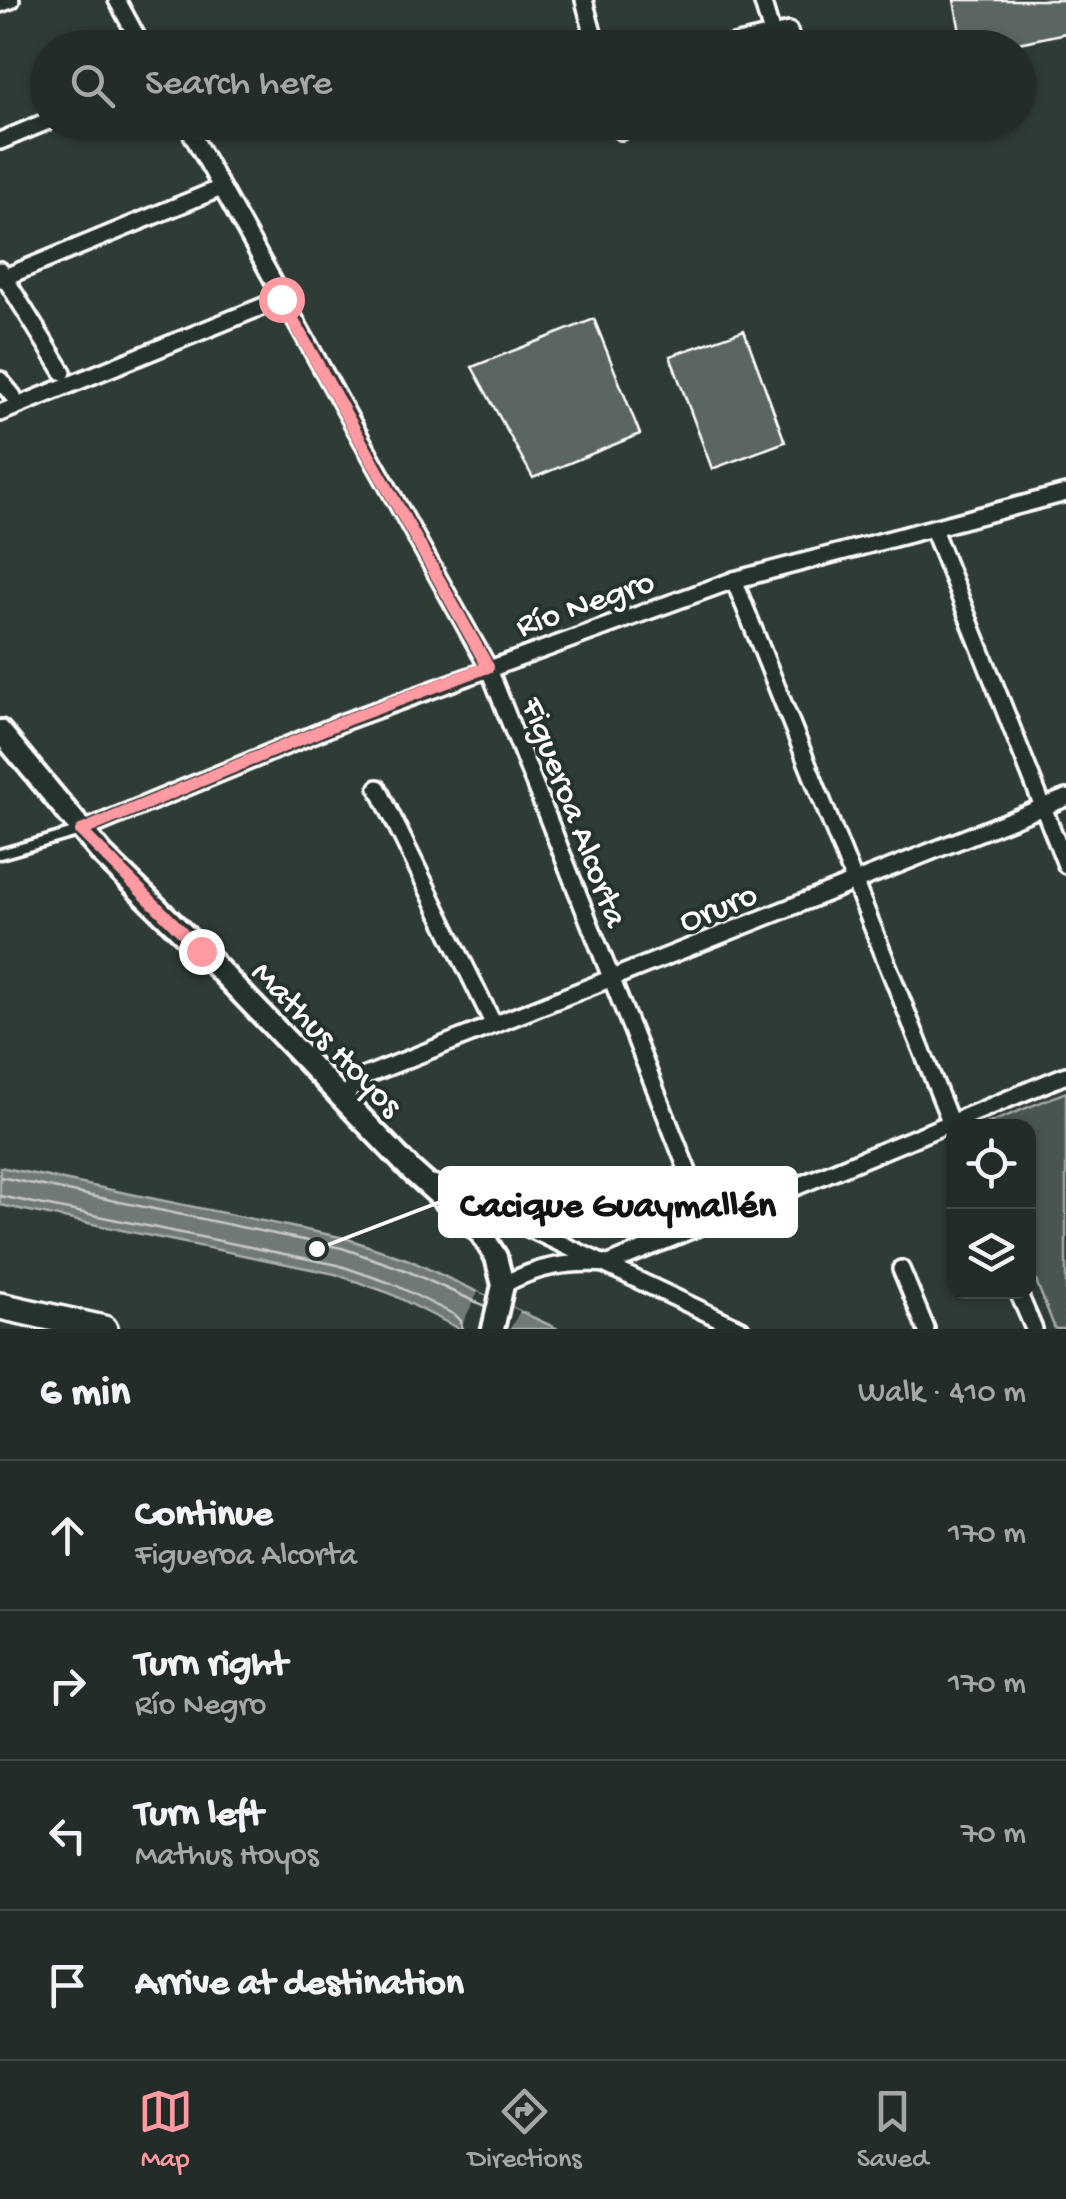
<!DOCTYPE html>
<html lang="en">
<head>
<meta charset="utf-8">
<style>
  :root { --surface:#232c28; --page:#2f3834; --text:#f1f3f6; --muted:#a3a7a8; --line:#404845; --accent:#ff9aa2 }
  body { margin:0; font-family:"Gochi Hand",sans-serif; background:var(--page); color:var(--text) }
  .controls { position:absolute; right:30px; bottom:30px; display:grid; overflow:hidden; border-radius:20px; box-shadow:0 2px 8px #0004 }
  .controls button { width:90px; height:90px; display:grid; place-items:center; padding:0; border:0; border-bottom:2px solid var(--line); background:var(--surface); color:var(--text); font:50px sans-serif }
  .stop { position:absolute; width:30px; height:30px; margin:-22px; border:8px solid #ff9aa2; border-radius:50%; background:#fff }
  .stop.end { background:#ff9aa2; border-color:#fff; box-shadow:0 2px 10px #0008 }
  .list { margin:0; padding:0; list-style:none }
  h2 { display:flex; justify-content:space-between; align-items:center; height:130px; margin:0; padding:0 40px; font-size:42px }
  h2 small { font-size:32px; font-weight:400; color:var(--muted) }
  .list li { display:grid; grid-template-columns:65px 1fr auto; gap:30px; align-items:center; box-sizing:border-box; height:150px; padding:0 40px; border-top:2px solid var(--line) }
  .list b { display:block; font-size:38px; white-space:nowrap }
  .list p { margin:0; font-size:32px; white-space:nowrap; color:var(--muted) }
  .list em { font-size:32px; font-style:normal; color:var(--muted) }
  .icon { flex:none; width:55px; height:55px; fill:none; stroke:currentColor; stroke-width:2; stroke-linecap:round; stroke-linejoin:round }
  .map { position:relative; flex:none; width:1066px; height:1329px; overflow:hidden }
  .search { position:absolute; background:var(--surface); box-shadow:0 2px 8px #0004; left:30px; right:30px; top:30px; height:110px; display:flex; align-items:center; gap:25px; box-sizing:border-box; padding:0 35px; border-radius:55px; color:var(--muted); font-size:38px }
  .sheet { height:730px; background:var(--surface) }
  nav { display:flex; justify-content:space-around; align-items:center; box-sizing:border-box; height:140px; border-top:2px solid var(--line); background:var(--surface); font-size:28px; color:var(--muted) }
  nav a { display:grid; justify-items:center; gap:5px }
  nav .on { color:var(--accent) }
  .map>svg:first-child { display:block }
  .green { fill:#4a544f; stroke:#a4aaa7; stroke-width:2.5 }
  .water { fill:#707975; stroke:#a9afac; stroke-width:2.5 }
  .pier { fill:#2f3b35 }
  .lines { fill:none; stroke-linecap:round; stroke-linejoin:round }
  .shore { stroke:#c6c9c8; stroke-width:2.5 }
  .building { fill:#5b6661; stroke:#fff; stroke-width:2.5 }
  .service-casing { stroke:#fff; stroke-width:15 }
  .minor-casing { stroke:#fff; stroke-width:22 }
  .secondary-casing { stroke:#fff; stroke-width:28 }
  .trunk-casing { stroke:#fff; stroke-width:32 }
  .service { stroke:#26332d; stroke-width:8 }
  .minor { stroke:#26332d; stroke-width:15 }
  .secondary { stroke:#26332d; stroke-width:20 }
  .trunk { stroke:#26332d; stroke-width:25 }
  .route { stroke:#ff9aa2; stroke-width:12 }
  .labels { text-anchor:middle; stroke-width:8; stroke-linejoin:round; paint-order:stroke }
  .street-label { font-size:35px; fill:#fff; stroke:#26332d }
  .leader { fill:none; stroke:#fff; stroke-width:4 }
  .callout-dot { fill:#fff; stroke:#26332d; stroke-width:4 }
  .callout { fill:#fff; stroke:#fff; stroke-width:4 }
  .callout-label { font-size:38px; text-anchor:middle; font-weight:bold; fill:#111 }
</style>
</head>
<body>
<div class="map">
<svg width="1066" height="1329" viewBox="0 0 1066 1329">
  <rect width="100%" height="100%" fill="#2f3b35"/>
  <filter id="ink" filterUnits="userSpaceOnUse"><feTurbulence type="fractalNoise" baseFrequency=".01" numOctaves="2"/><feDisplacementMap in="SourceGraphic" scale="20" xChannelSelector="R" yChannelSelector="G"/><feConvolveMatrix kernelMatrix="1 2 1 2 8 2 1 2 1" color-interpolation-filters="sRGB"/></filter>
  <g filter="url(#ink)">
    <!-- green -->
    <polygon class="green" points="1066,1092 1066,1329 1055,1329 1029,1263 1028,1126 982,1126"/>
    <!-- water -->
    <polygon class="water" points="0,1167 345,1238 409,1260 558,1329 460,1329 389,1293 335,1274 0,1205"/>
    <!-- pier -->
    <polygon class="pier" points="478,1292 520,1311 510,1329 460,1329"/>
    <g class="lines">
      <!-- shore -->
      <g class="shore">
        <polyline points="0,1177 342,1248 405,1270 485,1306"/>
        <polyline points="0,1196 338,1265 393,1284 455,1315 461,1321 462,1329"/>
      </g>
    </g>
    <!-- building -->
    <g class="building">
      <polygon points="954,0 1066,0 1066,33 995,48 963,48"/>
      <polygon points="594,319 640,434 533,478 472,367"/>
      <polygon points="744,330 785,442 712,469 670,356"/>
    </g>
    <g class="lines">
      <defs>
        <polyline id="service" points="0,854 81,831"/>
        <g id="minor">
          <polyline points="117,0 143,48"/>
          <polyline points="584,0 597,48"/>
          <polyline points="762,0 772,34"/>
          <polyline points="0,4 11,0"/>
          <polyline points="717,48 789,31 794,48"/>
          <polyline points="185,122 488,667 708,1222"/>
          <polyline points="618,122 621,131"/>
          <polyline points="0,141 48,121"/>
          <polyline points="0,270 63,372"/>
          <polyline points="0,279 221,188"/>
          <polyline points="0,380 13,396"/>
          <polyline points="0,413 281,299"/>
          <polyline points="933,529 1066,865"/>
          <polyline points="734,580 954,1131"/>
          <polyline points="378,788 494,1025"/>
          <polyline points="81,831 346,721 734,580 1066,493"/>
          <polyline points="342,1100 360,1078 1066,798"/>
          <polyline points="433,1183 741,1329"/>
          <polyline points="901,1269 926,1329"/>
          <path d="M503 1285C537 1266 570 1261 609 1264L1066 1075"/>
          <polyline points="1018,1292 1034,1329"/>
        </g>
        <polyline id="secondary" points="0,731 102,854 201,951 411,1170 481,1233 496,1257 503,1285 493,1329"/>
        <polyline id="trunk" points="0,1306 104,1329"/>
      </defs>
      <!-- service casing -->
      <use href="#service" class="service-casing"/>
      <!-- minor casing -->
      <use href="#minor" class="minor-casing"/>
      <!-- secondary casing -->
      <use href="#secondary" class="secondary-casing"/>
      <!-- trunk casing -->
      <use href="#trunk" class="trunk-casing"/>
      <!-- service -->
      <use href="#service" class="service"/>
      <!-- minor -->
      <use href="#minor" class="minor"/>
      <!-- secondary -->
      <use href="#secondary" class="secondary"/>
      <!-- trunk -->
      <use href="#trunk" class="trunk"/>
    </g>
  </g>
  <g class="lines" filter="url(#ink)">
    <!-- route -->
    <polyline class="route" points="201,951 81,831 346,720 488,667 281,299"/>
  </g>
  <g class="labels">
    <!-- street labels -->
    <g class="street-label">
      <text transform="translate(584 601) rotate(-19)" y="12">Río Negro</text>
      <text transform="translate(577 811) rotate(69)" y="12">Figueroa Alcorta</text>
      <text transform="translate(717 905) rotate(-22)" y="12">Oruro</text>
      <text transform="translate(329 1037) rotate(46)" y="12">Mathus Hoyos</text>
    </g>
  </g>
  <!-- callouts -->
  <path class="leader" d="M317 1249L440 1202"/>
  <circle class="callout-dot" cx="317" cy="1249" r="10"/>
  <rect class="callout" x="440" y="1168" width="356" height="68" rx="10"/>
  <g class="callout-label">
    <text x="618" y="1215">Cacique Guaymallén</text>
  </g>
</svg>
<div class="controls">
<button><svg class="icon" aria-label="locate" viewBox="0 0 24 24"><circle cx="12" cy="12" r="6"/><path d="M12 2v4M12 18v4M2 12h4M18 12h4"/></svg></button>
<button><svg class="icon" aria-label="layers" viewBox="0 0 24 24"><path d="M12 4l9 5-9 5-9-5zM3 14l9 5 9-5"/></svg></button>
</div>
<div class="stop" style="left:281px;top:299px"></div>
<div class="stop end" style="left:201px;top:951px"></div>
<div class="search"><svg class="icon" aria-label="search" viewBox="0 0 24 24"><circle cx="10" cy="10" r="6"/><path d="M15 15l6 6"/></svg>Search here</div>
</div>
<section class="sheet">
<h2>6 min<small>Walk · 410 m</small></h2>
<ul class="list">
<li><svg class="icon" aria-label="ahead" viewBox="0 0 24 24"><path d="M12 20V5M6 11l6-6 6 6"/></svg><div><b>Continue</b><p>Figueroa Alcorta</p></div><em>170 m</em></li>
<li><svg class="icon" aria-label="right" viewBox="0 0 24 24"><path d="M7 20v-9h11M14 6l5 5-5 5"/></svg><div><b>Turn right</b><p>Río Negro</p></div><em>170 m</em></li>
<li><svg class="icon" aria-label="left" viewBox="0 0 24 24"><path d="M17 20v-9H6M10 6l-5 5 5 5"/></svg><div><b>Turn left</b><p>Mathus Hoyos</p></div><em>70 m</em></li>
<li><svg class="icon" aria-label="arrive" viewBox="0 0 24 24"><path d="M6 21V4h12l-3 4 3 4H6"/></svg><div><b>Arrive at destination</b></div></li>
</ul>
</section>
<nav>
<a class="on"><svg class="icon" aria-label="map" viewBox="0 0 24 24"><path d="M3 6l6-2 6 2 6-2v14l-6 2-6-2-6 2zM9 4v14M15 6v14"/></svg>Map</a>
<a><svg class="icon" aria-label="directions" viewBox="0 0 24 24"><path d="M12 3l9 9-9 9-9-9zM9 14v-3h6M13 9l2 2-2 2"/></svg>Directions</a>
<a><svg class="icon" aria-label="saved" viewBox="0 0 24 24"><path d="M7 4h10v16l-5-4-5 4z"/></svg>Saved</a>
</nav>
</body>
</html>
